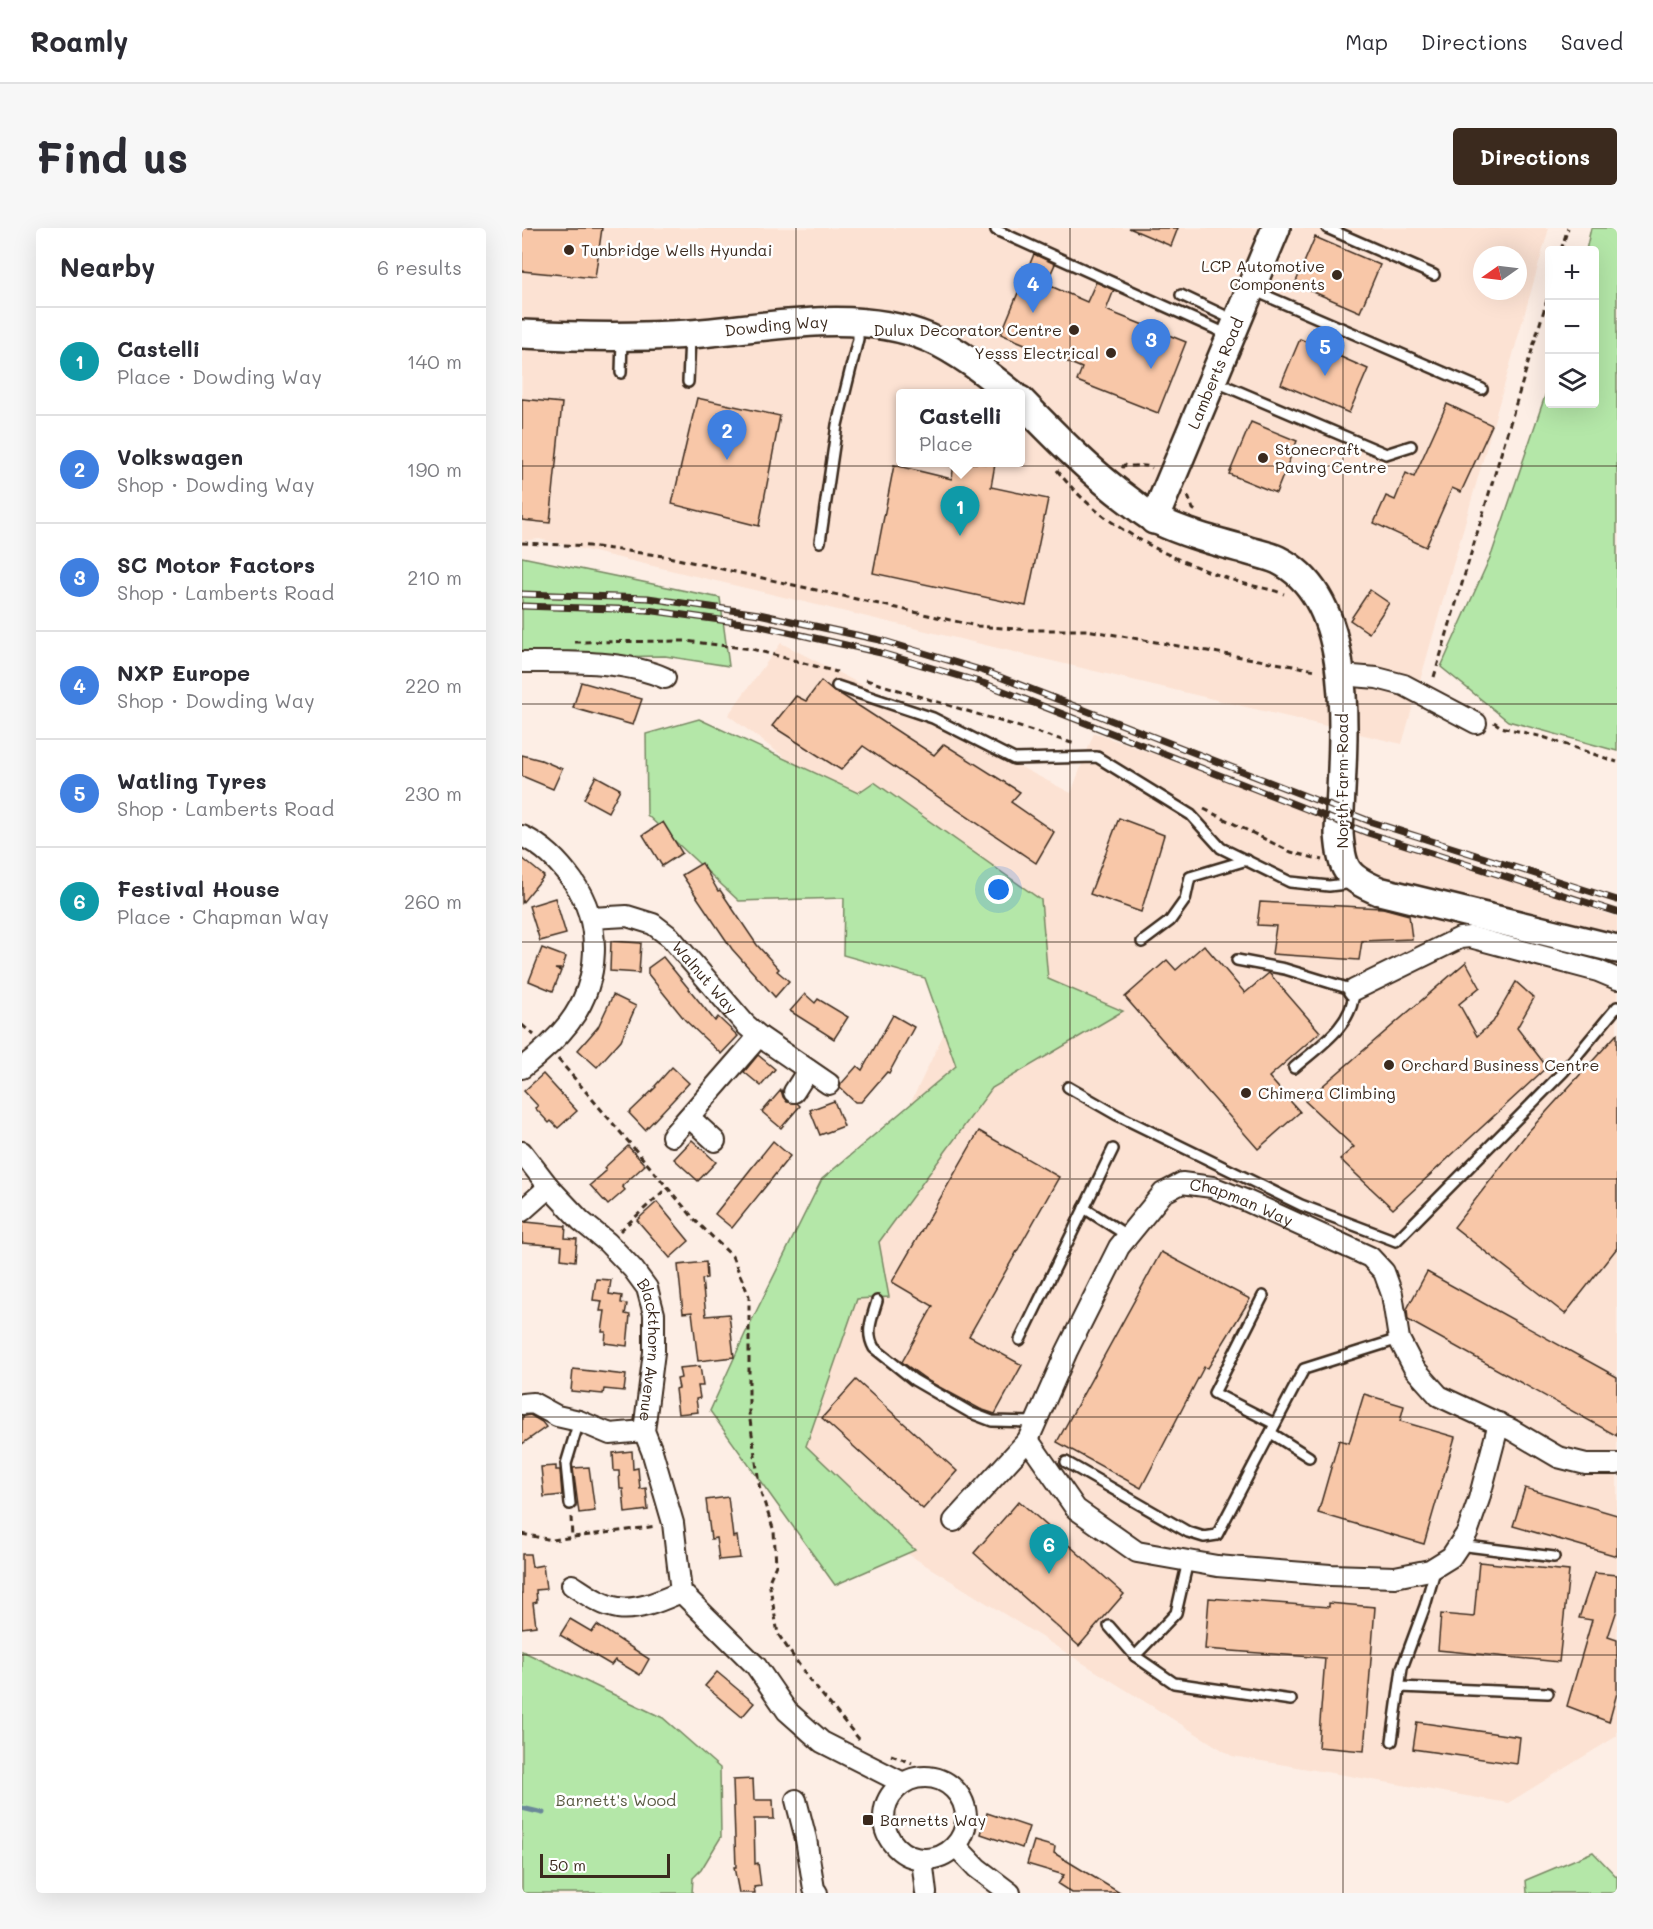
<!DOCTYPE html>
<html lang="en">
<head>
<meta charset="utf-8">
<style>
  :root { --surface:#fff; --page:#f7f7f7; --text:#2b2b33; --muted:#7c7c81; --line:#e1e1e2; --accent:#3b2a1e }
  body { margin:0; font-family:Mali,sans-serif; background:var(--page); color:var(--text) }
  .controls { position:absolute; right:18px; top:18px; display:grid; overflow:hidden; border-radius:6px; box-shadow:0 6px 24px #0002 }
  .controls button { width:54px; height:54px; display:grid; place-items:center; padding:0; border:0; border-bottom:2px solid var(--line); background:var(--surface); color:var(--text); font:30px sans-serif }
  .compass { position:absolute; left:951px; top:18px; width:54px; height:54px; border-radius:50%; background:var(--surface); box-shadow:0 6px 24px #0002; rotate:256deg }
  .scale { position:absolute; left:18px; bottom:15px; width:130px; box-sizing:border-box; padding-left:6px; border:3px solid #3b2a1e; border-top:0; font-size:16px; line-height:21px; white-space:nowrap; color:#3b2a1e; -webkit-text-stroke:4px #fff; paint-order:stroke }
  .you { position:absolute; left:477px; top:662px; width:21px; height:21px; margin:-15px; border:4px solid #fff; border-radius:50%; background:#1a73e8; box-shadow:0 0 0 9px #1a73e833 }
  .badge { display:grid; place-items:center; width:39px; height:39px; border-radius:50%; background:var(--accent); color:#fff; font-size:20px; font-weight:700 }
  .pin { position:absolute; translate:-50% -50px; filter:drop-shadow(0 2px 3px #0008) }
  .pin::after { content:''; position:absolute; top:32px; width:21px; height:18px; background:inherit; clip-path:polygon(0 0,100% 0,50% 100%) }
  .popup { position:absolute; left:374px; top:161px; width:129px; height:78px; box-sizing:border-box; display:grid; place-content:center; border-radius:6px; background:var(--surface); filter:drop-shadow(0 2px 4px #0005); font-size:20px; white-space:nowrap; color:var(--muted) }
  .popup b { font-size:22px; color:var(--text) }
  .popup::after { content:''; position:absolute; left:50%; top:100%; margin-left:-12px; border:12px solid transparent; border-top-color:var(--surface) }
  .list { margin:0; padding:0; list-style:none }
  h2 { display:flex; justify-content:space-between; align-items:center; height:78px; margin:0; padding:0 24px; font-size:26px }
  h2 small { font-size:20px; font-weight:400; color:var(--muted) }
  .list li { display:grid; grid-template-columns:39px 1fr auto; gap:18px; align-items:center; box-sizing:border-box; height:108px; padding:0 24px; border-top:2px solid var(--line) }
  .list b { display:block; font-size:22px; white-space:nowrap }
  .list p { margin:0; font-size:20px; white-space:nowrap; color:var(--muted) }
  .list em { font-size:20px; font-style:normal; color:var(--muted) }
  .icon { flex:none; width:33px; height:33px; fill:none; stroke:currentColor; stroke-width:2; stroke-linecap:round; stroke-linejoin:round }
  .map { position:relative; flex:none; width:1095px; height:1665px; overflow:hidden; border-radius:6px }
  header { display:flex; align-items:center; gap:36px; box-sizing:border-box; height:84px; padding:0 30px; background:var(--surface); border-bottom:2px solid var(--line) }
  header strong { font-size:28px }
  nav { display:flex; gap:33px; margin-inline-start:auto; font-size:21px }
  .intro { display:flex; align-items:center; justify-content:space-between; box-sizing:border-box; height:144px; padding:0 36px }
  h1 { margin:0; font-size:42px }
  .button { padding:15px 27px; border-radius:6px; background:var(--accent); color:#fff; font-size:21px; font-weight:700 }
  main { display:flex; gap:36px; padding:0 36px }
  aside { flex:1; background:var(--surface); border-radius:6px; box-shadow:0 6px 24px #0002 }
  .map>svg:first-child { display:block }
  .built { fill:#fce2d3; fill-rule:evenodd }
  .green { fill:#b4e7a8; stroke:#788863; stroke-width:1.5 }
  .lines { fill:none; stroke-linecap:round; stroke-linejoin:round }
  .stream { stroke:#6b8899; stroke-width:5 }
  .building { fill:#f8c7a8; stroke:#3b2a1e; stroke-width:1.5 }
  .lane-casing { stroke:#3b2a1e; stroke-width:14 }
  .street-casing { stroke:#3b2a1e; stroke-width:24 }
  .secondary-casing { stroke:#3b2a1e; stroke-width:32 }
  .path { stroke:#3b2a1e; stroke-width:3; stroke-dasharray:6 4.5; stroke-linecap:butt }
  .lane { stroke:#fff; stroke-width:9 }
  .street { stroke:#fff; stroke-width:20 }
  .secondary { stroke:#fff; stroke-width:27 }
  .rail-casing { stroke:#3b2a1e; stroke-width:7 }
  .rail { stroke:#fff; stroke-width:4.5; stroke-dasharray:14; stroke-linecap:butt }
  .grid { fill:none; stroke:#3b2a1e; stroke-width:1.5; stroke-opacity:0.55 }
  .poi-dot { fill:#3b2a1e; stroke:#fff; stroke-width:2 }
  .labels { text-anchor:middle; stroke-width:5; stroke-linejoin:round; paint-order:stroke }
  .poi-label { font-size:16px; fill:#3b2a1e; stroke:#fff; text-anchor:start }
  .street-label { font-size:16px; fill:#3b2a1e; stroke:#fff }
  .park-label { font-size:16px; fill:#595940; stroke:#fff }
</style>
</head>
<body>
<header>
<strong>Roamly</strong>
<nav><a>Map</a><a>Directions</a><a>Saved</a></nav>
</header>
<div class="intro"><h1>Find us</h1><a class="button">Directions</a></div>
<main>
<aside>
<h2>Nearby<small>6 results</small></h2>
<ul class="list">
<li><span class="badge" style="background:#0f9aa8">1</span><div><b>Castelli</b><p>Place · Dowding Way</p></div><em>140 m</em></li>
<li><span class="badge" style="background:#3f7fe0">2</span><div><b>Volkswagen</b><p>Shop · Dowding Way</p></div><em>190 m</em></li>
<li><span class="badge" style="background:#3f7fe0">3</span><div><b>SC Motor Factors</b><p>Shop · Lamberts Road</p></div><em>210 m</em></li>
<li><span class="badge" style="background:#3f7fe0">4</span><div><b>NXP Europe</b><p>Shop · Dowding Way</p></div><em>220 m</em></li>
<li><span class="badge" style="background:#3f7fe0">5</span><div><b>Watling Tyres</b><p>Shop · Lamberts Road</p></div><em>230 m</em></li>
<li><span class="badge" style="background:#0f9aa8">6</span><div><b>Festival House</b><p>Place · Chapman Way</p></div><em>260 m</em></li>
</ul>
</aside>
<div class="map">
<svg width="1095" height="1665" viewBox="0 0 1095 1665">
  <rect width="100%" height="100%" fill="#fdeee5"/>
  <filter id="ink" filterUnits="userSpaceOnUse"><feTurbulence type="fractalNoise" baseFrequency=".0167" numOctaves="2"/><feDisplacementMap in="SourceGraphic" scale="12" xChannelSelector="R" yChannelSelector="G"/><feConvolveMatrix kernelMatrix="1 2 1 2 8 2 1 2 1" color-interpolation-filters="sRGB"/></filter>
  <g filter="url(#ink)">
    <!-- built -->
    <g class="built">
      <path d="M0 0H1027L880 516 17 311 0 313ZM960 27H996V63H960ZM378 166H498V234H378Z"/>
      <polygon points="259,415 549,565 572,505 1095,689 1095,1508 986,1575 710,1528 222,1224 477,690 206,487"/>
    </g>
    <!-- green -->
    <g class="green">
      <polygon points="1069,0 1095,0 1095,523 986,493 919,439 970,325 1027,156 1028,176 1072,176 1072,22 1064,22"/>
      <polygon points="0,329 198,370 207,438 143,428 0,430"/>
      <polygon points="177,491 336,565 352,554 519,672 526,751 601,783 470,860 357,1014 367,1069 335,1071 284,1218 393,1322 313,1357 188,1183 223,1106 300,951 434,838 403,750 321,727 322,670 217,673 125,587 124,506"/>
      <polygon points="0,1423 141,1490 198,1540 199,1609 179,1642 171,1650 170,1665 0,1665"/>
      <polygon points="1071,1624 1095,1649 1095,1665 1005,1665 1004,1652"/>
    </g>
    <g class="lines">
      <!-- stream -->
      <polyline class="stream" points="0,1580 21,1585"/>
    </g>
    <!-- building -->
    <g class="building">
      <polygon points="0,0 80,0 73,50 0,43"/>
      <polygon points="607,0 656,0 649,18"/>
      <polygon points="793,9 858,37 838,84 773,56"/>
      <polygon points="512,26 533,36 524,56 565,74 574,54 592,62 584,82 664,114 636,185 555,153 560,140 479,106"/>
      <polygon points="778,111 846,141 827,185 759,156"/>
      <polygon points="175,170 258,188 237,298 150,276"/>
      <polygon points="0,171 40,175 28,295 0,292"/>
      <polygon points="925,176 970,197 939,264 930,260 904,319 852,295 864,268 873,272 884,245 892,249"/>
      <polygon points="729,194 775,213 754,265 707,246"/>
      <polygon points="432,234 473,236 469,259 526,271 504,378 351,345 372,237 430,251"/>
      <polygon points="848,362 867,375 847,405 828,392"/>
      <polygon points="299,453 312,464 320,467 412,527 422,516 498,564 489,574 532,604 514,635 341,518 319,542 250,498 274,468 284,473"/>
      <polygon points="59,454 120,471 111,497 51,480"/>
      <polygon points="0,527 19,532 40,541 31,561 0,548"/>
      <polygon points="74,548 98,561 86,584 62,571"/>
      <polygon points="597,590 642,607 619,684 568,666"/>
      <polygon points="141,594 160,625 140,638 121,607"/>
      <polygon points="0,630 22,648 0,675"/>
      <polygon points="180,635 196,663 198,662 235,717 257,741 255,743 267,753 253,769 210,721 160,647"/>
      <polygon points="33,670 44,706 18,713 7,678"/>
      <polygon points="738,674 861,680 887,687 890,711 840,713 837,732 750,726 754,698 735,697"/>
      <polygon points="89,713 119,715 117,745 88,743"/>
      <polygon points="682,717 723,765 747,745 798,804 747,849 778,884 736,921 603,769 645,732 654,742"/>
      <polygon points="20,720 44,729 40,741 33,741 39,743 31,763 7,753"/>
      <polygon points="141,729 193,793 196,789 216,808 199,826 163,792 126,746 126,740"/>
      <polygon points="944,734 958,759 937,776 955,808 971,794 994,754 1012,770 995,800 1025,839 871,981 818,931 832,919 783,873"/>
      <polygon points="283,766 293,775 296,771 326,789 312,811 268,783"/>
      <polygon points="91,767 114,778 99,812 75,839 56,822 76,799"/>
      <polygon points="371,787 392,799 367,845 365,844 339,874 333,874 318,860 319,856 335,838 340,842"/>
      <polygon points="1095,806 1095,1020 1043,1086 932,999 1006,904"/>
      <polygon points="236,827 253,841 239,858 222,844"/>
      <polygon points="150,839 167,855 123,902 107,885 134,859 133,858"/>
      <polygon points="21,846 55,883 36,900 29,893 27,895 13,880 16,878 2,863"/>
      <polygon points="259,862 261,869 265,874 275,875 278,878 259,900 240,884"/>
      <polygon points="312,873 322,898 298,907 288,882"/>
      <polygon points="457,903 537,949 447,1108 500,1137 473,1186 458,1181 408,1154 380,1134 411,1078 370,1054"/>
      <polygon points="170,912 194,934 176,953 152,931"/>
      <polygon points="251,913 268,928 210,1000 193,986"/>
      <polygon points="106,918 123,937 100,958 103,962 86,977 68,957 84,943 82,940"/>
      <polygon points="135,974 167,1013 148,1030 115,992"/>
      <polygon points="4,994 44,998 43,1010 55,1011 53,1033 39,1031 40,1018 0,1015 0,995"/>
      <polygon points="639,1024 728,1071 686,1140 682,1139 619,1260 535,1214"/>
      <polygon points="184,1034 185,1050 180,1051 184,1088 207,1086 212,1129 176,1133 170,1084 161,1085 156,1037"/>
      <polygon points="905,1044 1095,1149 1095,1208 886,1092 885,1081"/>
      <polygon points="74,1051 89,1052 87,1066 100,1068 99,1075 105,1076 103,1086 108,1087 105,1118 83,1115 84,1104 80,1104 83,1083 78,1083 80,1073 71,1072"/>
      <polygon points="178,1138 181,1158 176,1158 178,1170 174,1171 176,1184 156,1186 153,1161 157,1160 155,1151 159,1150 157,1140"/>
      <polygon points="51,1141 104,1147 102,1163 82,1161 81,1166 49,1163"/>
      <polygon points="334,1152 435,1243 401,1281 300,1190"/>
      <polygon points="842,1166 882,1178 878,1193 933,1209 902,1316 796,1285 817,1212 827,1215"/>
      <polygon points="8,1187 20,1194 24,1199 0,1216 0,1189"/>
      <polygon points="110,1223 111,1241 116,1240 118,1261 124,1260 126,1282 103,1285 101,1261 98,1261 97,1243 92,1243 91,1225"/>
      <polygon points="34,1238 34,1242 38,1242 40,1267 22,1269 19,1239"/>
      <polygon points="67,1239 73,1283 57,1285 51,1240"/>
      <polygon points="1003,1260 1095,1287 1095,1328 991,1298"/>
      <polygon points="206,1269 211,1309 215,1308 218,1330 197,1332 194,1310 189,1311 184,1272"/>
      <polygon points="497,1273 602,1366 557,1418 452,1325"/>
      <polygon points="0,1326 8,1326 10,1339 21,1337 24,1361 14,1362 15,1374 11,1375 14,1398 0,1400"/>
      <polygon points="957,1334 1047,1343 1037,1434 916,1422 919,1386 952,1389"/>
      <polygon points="1072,1345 1095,1347 1095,1382 1086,1409 1095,1412 1095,1465 1087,1494 1045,1478 1070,1392 1057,1390"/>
      <polygon points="687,1370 807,1379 807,1375 853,1379 842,1523 796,1519 803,1430 683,1421"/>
      <polygon points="48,1391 70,1404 75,1397 127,1431 118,1447 93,1432 89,1437 38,1407"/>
      <polygon points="195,1444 232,1475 220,1489 183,1458"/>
      <polygon points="895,1494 998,1509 995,1536 891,1521"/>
      <polygon points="231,1551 232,1572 251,1572 252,1591 232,1591 233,1636 236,1635 239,1658 232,1659 233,1665 217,1665 212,1639 214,1639 211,1552"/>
      <polygon points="465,1585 507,1599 500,1620 459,1606"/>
      <polygon points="512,1613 533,1619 532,1625 598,1665 550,1665 536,1656 542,1647 505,1636"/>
    </g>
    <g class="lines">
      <defs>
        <g id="lane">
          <polyline points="805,0 912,47"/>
          <polyline points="474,2 707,107"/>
          <polyline points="731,62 960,161"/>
          <polyline points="659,67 712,92"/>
          <polyline points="99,145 100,111"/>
          <polyline points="692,153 864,226 889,218"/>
          <polyline points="166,154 168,108"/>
          <polyline points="298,314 315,197 336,111 336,97"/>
          <polyline points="315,458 411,490 492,531 575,529 669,587 699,620 768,654 807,658 832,655"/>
          <polyline points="620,714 648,693 663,672 668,649 725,632"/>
          <path d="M715 732 763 741 832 762C832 797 796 819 772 840"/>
          <polyline points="546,859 595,887 779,977 874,1013 1042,843 1095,779"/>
          <polyline points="562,980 606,1008"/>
          <polyline points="741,1068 692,1165 753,1196"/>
          <path d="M355 1073C350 1090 343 1104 352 1120L392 1152 449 1185 470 1193 514 1194"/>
          <polyline points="498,1112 591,921"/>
          <polyline points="749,1205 787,1229"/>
          <polyline points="544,1234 666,1304 682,1309 695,1307 782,1141 877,1111"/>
          <polyline points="48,1276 44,1236 57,1193"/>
          <polyline points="937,1317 1032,1329"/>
          <polyline points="587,1398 613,1428 652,1455 769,1472"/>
          <polyline points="613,1428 654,1385 666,1333"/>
          <polyline points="878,1459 1026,1465"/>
          <polyline points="870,1513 880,1440 903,1378 914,1339"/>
        </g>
        <g id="street">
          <path d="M0 434C43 434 103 432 143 450"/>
          <polyline points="819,447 855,450 882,457 954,495"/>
          <path d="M0 608C22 618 37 634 51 653 81 696 78 754 47 795 34 812 17 827 0 840"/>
          <path id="s1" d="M69 690 105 688 131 696 148 709 224 797 237 808 307 856"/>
          <polyline points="832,762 938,710 948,709 1076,743 1095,751"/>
          <polyline points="272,864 286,842"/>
          <polyline points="167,889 193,913"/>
          <polyline points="150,908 237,808"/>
          <path id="s2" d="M0 924 27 959 59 993 85 1014 111 1041 125 1060 132 1086V1124L122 1203 130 1223 151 1295 159 1364 234 1438 265 1483 300 1514 381 1555"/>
          <polyline points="0,983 27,959"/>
          <polyline points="0,1176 11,1175 35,1188 57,1193 88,1206 122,1203"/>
          <polyline points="506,1212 554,1281 615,1324 695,1338 808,1347 873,1349 908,1342 929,1329 945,1305 957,1271 977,1195"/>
          <path id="s3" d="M432 1293 506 1212 545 1123 597 1019 641 965 660 955 690 959 725 973 848 1029 862 1044 870 1066 877 1111 892 1140 917 1168 990 1202 1036 1229 1064 1236H1095"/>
          <path d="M50 1357C64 1366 80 1378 96 1380 117 1383 140 1372 159 1364"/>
          <circle cx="403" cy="1590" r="41"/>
          <polyline points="274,1572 284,1611 292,1661 295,1665"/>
          <polyline points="434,1618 455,1640 488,1665"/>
          <polyline points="400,1631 404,1665"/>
        </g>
        <g id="secondary">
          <path id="s4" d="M0 106C58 109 110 110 168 106 244 100 334 79 407 110 437 123 464 145 490 166"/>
          <path d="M498 172C533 208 568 244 609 274 617 280 625 288 635 292 662 305 692 313 721 321 732 325 745 327 756 332 841 374 819 527 817 606 820 642 824 649 857 663L1095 721"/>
          <path id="s5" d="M632 292 754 0"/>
        </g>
      </defs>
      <!-- lane casing -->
      <use href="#lane" class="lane-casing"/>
      <!-- street casing -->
      <use href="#street" class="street-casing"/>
      <!-- secondary casing -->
      <use href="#secondary" class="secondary-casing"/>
      <!-- path -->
      <g class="path">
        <polyline points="1039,22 1046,0"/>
        <path d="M600 240 602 237C612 240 622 235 630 240"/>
        <path d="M535 242C578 299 651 333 717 354 732 359 747 360 762 366"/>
        <polyline points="666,268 671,281 674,283"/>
        <polyline points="0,315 67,318 142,328 455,398 507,402 565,402 794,442"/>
        <polyline points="52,414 163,413 230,421 315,444"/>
        <polyline points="912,449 1028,62"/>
        <polyline points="344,452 553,516"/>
        <polyline points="972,494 979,499 1021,509 1095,534"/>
        <polyline points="682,581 769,624 800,632"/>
        <polyline points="0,797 12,807"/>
        <polyline points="36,831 174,993 210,1028 227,1068 227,1185 238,1262 252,1303 254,1337 247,1353 256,1406 286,1450 337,1511"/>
        <polyline points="98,1003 146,959"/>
        <polyline points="49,1289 50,1310"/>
        <polyline points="0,1306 30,1312 135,1298"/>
        <polyline points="369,1527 390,1535"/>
      </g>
      <!-- lane -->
      <use href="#lane" class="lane"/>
      <!-- street -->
      <use href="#street" class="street"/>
      <!-- secondary -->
      <use href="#secondary" class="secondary"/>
      <defs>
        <g id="rail">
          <polyline points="0,366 126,370 237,386 362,413 465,444 850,594 1095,672"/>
          <polyline points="0,378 125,382 235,397 359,425 461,455 846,605 1095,684"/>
        </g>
      </defs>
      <!-- rail casing -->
      <use href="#rail" class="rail-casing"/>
      <!-- rail -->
      <use href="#rail" class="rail"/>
    </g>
  </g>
  <!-- grid -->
  <path class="grid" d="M274 0V1665M548 0V1665M821 0V1665M0 238H1095M0 476H1095M0 714H1095M0 951H1095M0 1189H1095M0 1427H1095"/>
  <!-- markers -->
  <g class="poi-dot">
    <circle cx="47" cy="22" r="6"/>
    <circle cx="815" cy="47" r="6"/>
    <circle cx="552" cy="102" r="6"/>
    <circle cx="589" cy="125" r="6"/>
    <circle cx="741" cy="230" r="6"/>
    <circle cx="867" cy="837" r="6"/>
    <circle cx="724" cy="865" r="6"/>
    <rect x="340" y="1586" width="12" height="12" rx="3"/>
  </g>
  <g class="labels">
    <!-- poi labels -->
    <g class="poi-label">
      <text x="59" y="28">Tunbridge Wells Hyundai</text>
      <text x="803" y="44" text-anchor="end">LCP Automotive<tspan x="803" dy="18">Components</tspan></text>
      <text x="540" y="108" text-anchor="end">Dulux Decorator Centre</text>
      <text x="577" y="131" text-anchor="end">Yesss Electrical</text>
      <text x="753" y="227">Stonecraft<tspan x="753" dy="18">Paving Centre</tspan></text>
      <text x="879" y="843">Orchard Business Centre</text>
      <text x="736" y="871">Chimera Climbing</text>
      <text x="358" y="1598">Barnetts Way</text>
    </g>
    <!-- street labels -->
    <g class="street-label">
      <text dy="6" stroke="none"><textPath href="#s4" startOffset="255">Dowding Way</textPath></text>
      <text dy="6" stroke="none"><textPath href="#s5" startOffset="159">Lamberts Road</textPath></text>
      <text transform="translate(820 553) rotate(-90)" y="6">North Farm Road</text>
      <text dy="6" stroke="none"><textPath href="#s1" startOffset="138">Walnut Way</textPath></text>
      <text dy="6" stroke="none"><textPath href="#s3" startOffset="477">Chapman Way</textPath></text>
      <text dy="6" stroke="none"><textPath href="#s2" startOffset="248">Blackthorn Avenue</textPath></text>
    </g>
    <!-- park labels -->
    <g class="park-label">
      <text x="94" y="1578">Barnett's Wood</text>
    </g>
  </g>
</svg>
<div class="controls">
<button>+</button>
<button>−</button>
<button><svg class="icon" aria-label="layers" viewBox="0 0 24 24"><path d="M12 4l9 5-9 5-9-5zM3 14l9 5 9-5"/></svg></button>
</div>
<svg class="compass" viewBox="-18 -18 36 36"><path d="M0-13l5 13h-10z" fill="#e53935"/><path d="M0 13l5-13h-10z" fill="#7c7c81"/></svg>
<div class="scale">50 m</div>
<div class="you"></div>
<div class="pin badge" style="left:438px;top:308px;background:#0f9aa8">1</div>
<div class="popup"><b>Castelli</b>Place</div>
<div class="pin badge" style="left:205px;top:232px;background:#3f7fe0">2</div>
<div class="pin badge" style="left:629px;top:141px;background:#3f7fe0">3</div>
<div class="pin badge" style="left:511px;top:85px;background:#3f7fe0">4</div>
<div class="pin badge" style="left:803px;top:148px;background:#3f7fe0">5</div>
<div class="pin badge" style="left:527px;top:1346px;background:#0f9aa8">6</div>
</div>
</main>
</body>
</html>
